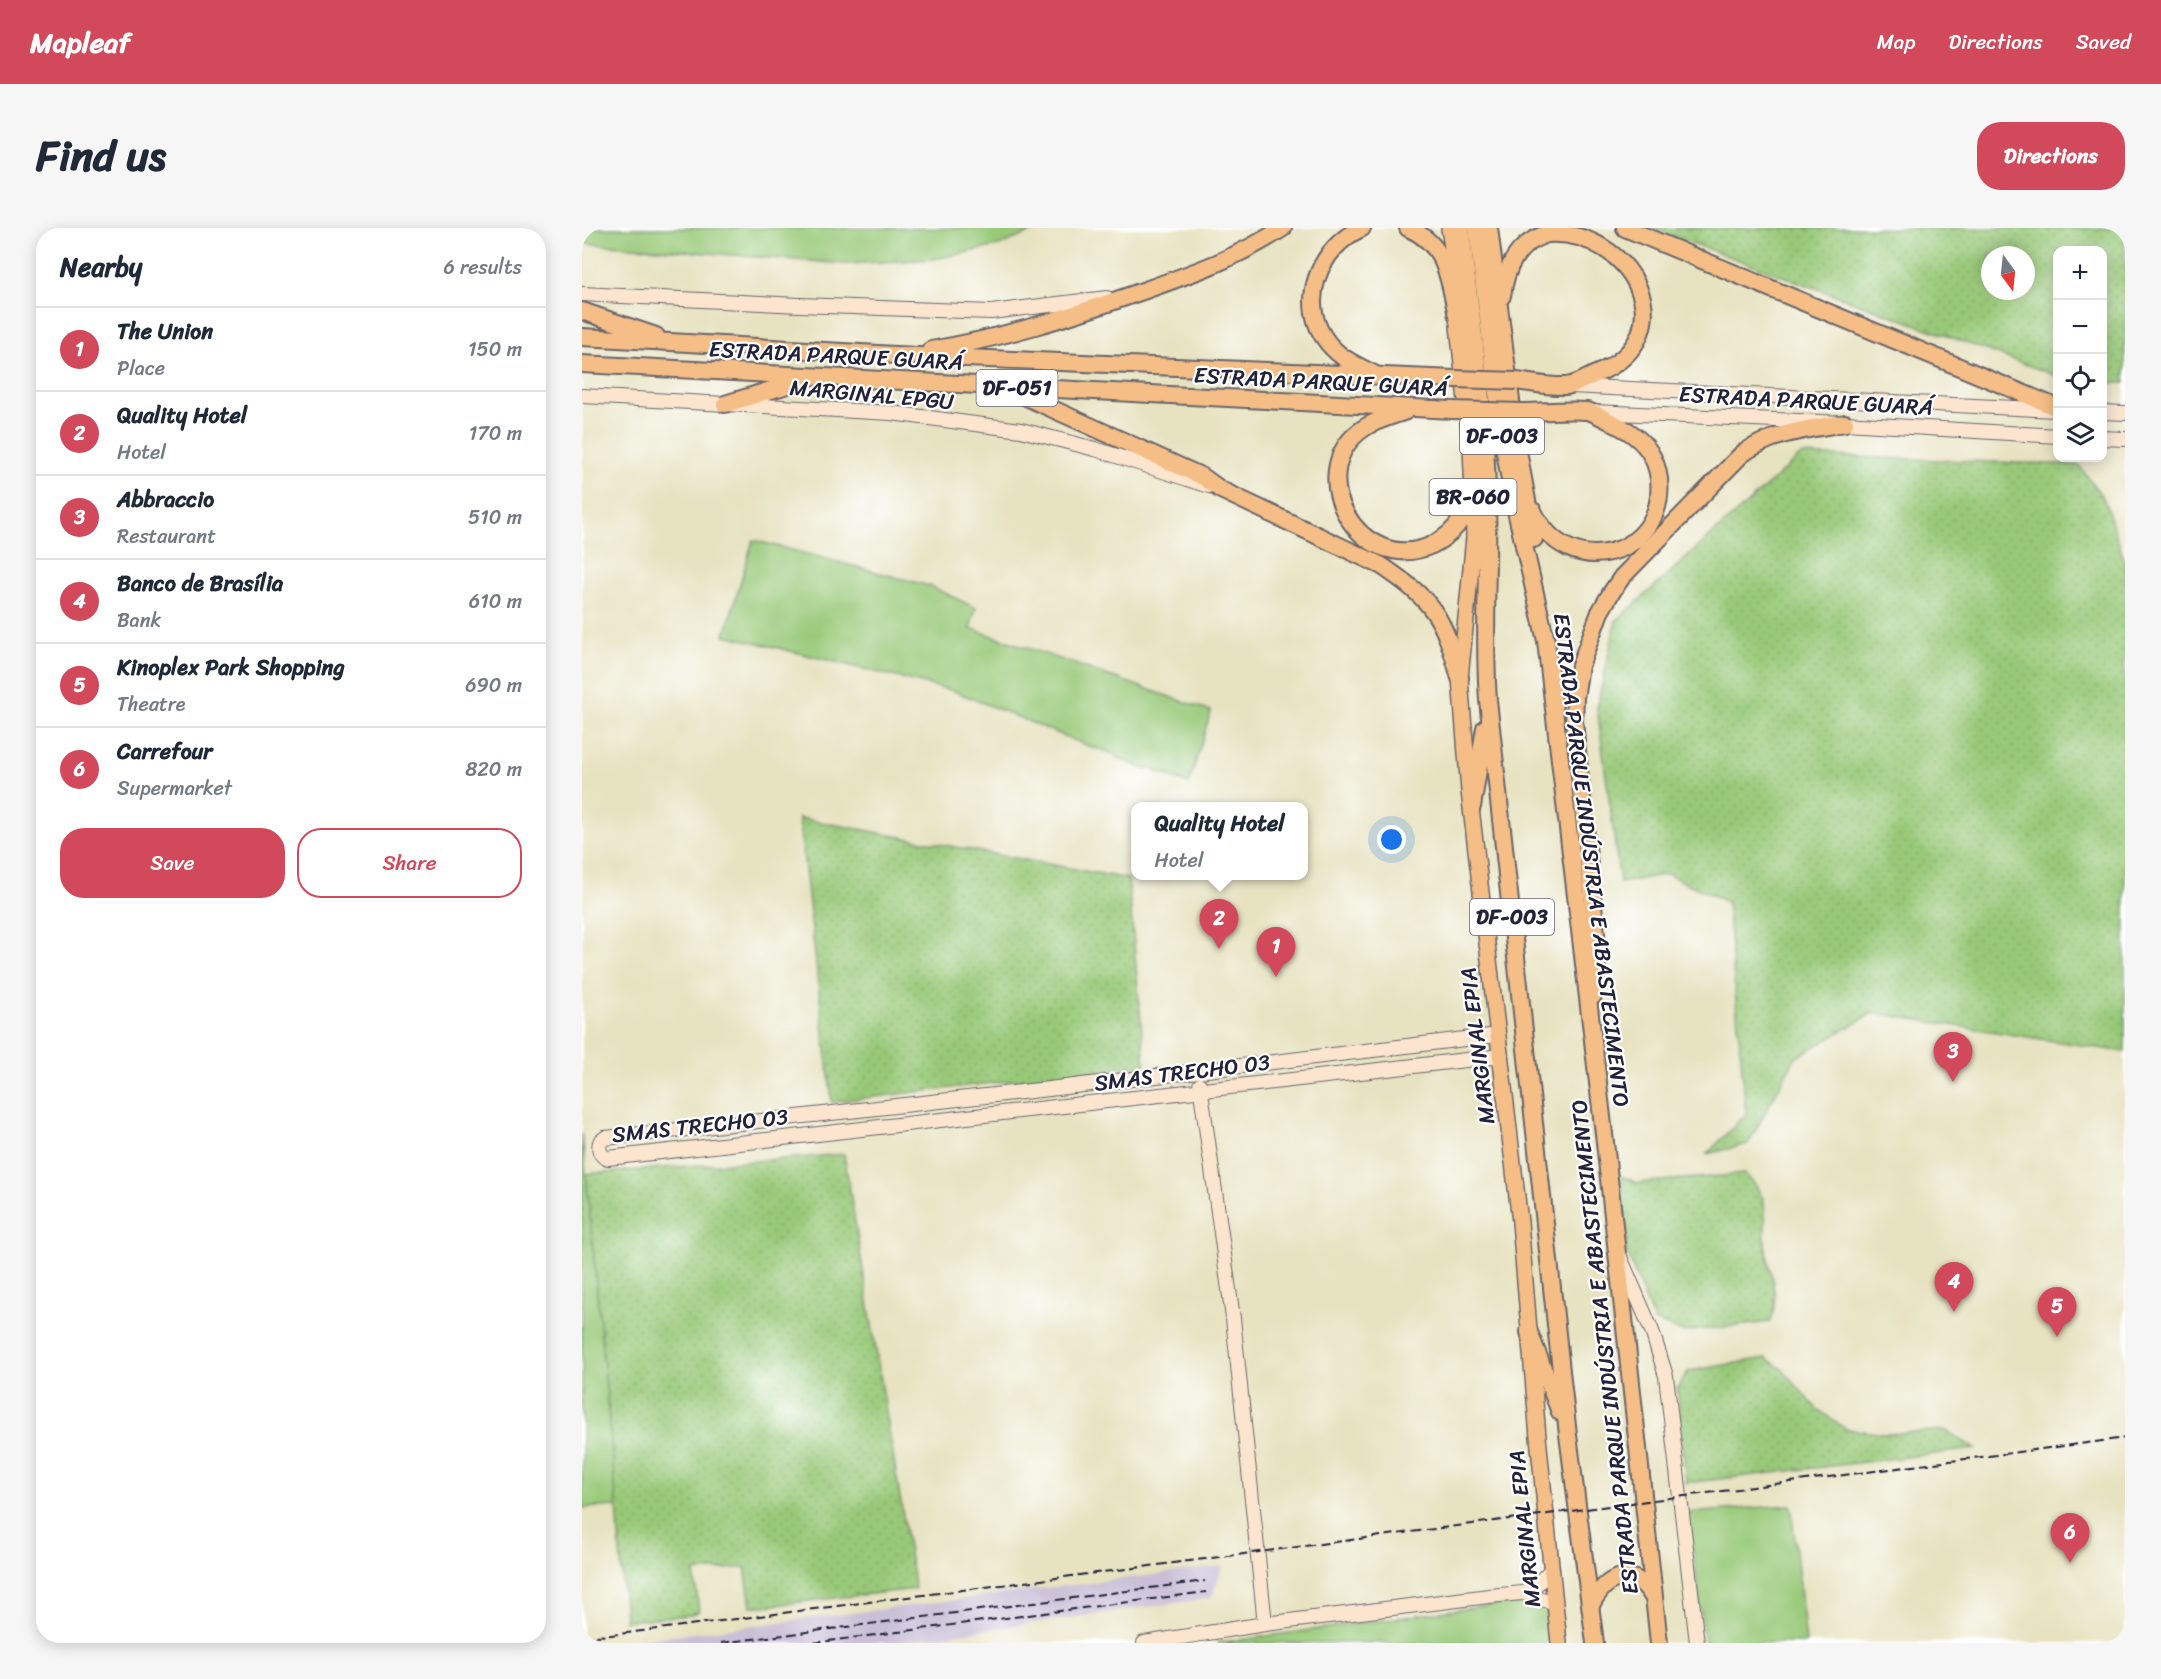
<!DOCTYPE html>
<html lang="en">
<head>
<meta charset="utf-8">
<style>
  :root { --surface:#fff; --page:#f6f6f7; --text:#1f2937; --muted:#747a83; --line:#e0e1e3; --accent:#d1495b }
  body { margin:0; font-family:Sriracha,sans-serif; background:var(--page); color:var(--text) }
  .controls { position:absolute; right:18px; top:18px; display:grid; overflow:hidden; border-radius:12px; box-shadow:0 3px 15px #0003 }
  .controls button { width:54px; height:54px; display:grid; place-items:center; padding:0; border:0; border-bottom:2px solid var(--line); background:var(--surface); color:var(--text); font:30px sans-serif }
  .compass { position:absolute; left:1399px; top:18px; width:54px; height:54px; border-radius:50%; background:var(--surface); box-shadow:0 3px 15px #0003; rotate:165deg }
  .you { position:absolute; left:810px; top:612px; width:21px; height:21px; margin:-15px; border:4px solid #fff; border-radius:50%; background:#1a73e8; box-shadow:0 0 0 9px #1a73e833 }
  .badge { display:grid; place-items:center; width:39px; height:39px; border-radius:50%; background:var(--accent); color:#fff; font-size:20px; font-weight:700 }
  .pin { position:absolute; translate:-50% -50px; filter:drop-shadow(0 2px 3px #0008) }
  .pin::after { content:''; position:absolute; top:32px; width:21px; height:18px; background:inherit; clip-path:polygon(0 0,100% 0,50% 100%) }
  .popup { position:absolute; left:549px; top:574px; width:177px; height:78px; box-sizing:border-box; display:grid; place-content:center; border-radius:12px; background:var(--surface); filter:drop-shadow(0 2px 4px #0005); font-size:20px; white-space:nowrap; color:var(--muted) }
  .popup b { font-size:22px; color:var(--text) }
  .popup::after { content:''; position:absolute; left:50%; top:100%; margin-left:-12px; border:12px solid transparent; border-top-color:var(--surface) }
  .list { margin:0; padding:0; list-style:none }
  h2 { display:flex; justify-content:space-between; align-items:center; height:78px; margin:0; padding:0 24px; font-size:26px }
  h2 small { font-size:20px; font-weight:400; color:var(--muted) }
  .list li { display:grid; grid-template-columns:39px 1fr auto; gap:18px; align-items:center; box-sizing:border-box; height:84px; padding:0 24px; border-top:2px solid var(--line) }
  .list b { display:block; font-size:22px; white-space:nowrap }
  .list p { margin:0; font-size:20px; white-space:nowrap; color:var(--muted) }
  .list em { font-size:20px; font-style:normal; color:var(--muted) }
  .actions { display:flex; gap:12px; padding:18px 24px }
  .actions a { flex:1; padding:14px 0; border:2px solid var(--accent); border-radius:24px; text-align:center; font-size:21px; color:var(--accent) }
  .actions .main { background:var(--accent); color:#fff }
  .icon { flex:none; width:33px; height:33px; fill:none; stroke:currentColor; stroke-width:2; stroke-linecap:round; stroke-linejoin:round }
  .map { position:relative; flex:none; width:1543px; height:1415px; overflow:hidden; border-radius:24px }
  header { display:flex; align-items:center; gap:36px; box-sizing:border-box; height:84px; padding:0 30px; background:var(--accent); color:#fff }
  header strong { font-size:28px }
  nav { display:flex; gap:33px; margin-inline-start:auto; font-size:21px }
  .intro { display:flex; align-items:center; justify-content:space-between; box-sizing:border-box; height:144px; padding:0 36px }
  h1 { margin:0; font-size:42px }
  .button { padding:15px 27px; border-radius:24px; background:var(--accent); color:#fff; font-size:21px; font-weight:700 }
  main { display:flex; gap:36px; padding:0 36px }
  aside { flex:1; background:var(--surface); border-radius:24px; box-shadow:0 3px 15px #0003 }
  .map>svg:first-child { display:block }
  .industrial { fill:#c9bfd7 }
  .grass { fill:url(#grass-dots); stroke:#5d765a; stroke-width:1.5; fill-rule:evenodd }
  .park { fill:#98c978; stroke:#5d765a; stroke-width:1.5 }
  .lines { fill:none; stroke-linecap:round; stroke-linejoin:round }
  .secondary-casing { stroke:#67656a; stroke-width:16 }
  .primary-casing { stroke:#67656a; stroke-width:18 }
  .highway-casing { stroke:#67656a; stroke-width:20 }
  .secondary { stroke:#fbe5cf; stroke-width:14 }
  .primary { stroke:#f6be87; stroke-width:15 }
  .highway { stroke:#f6be87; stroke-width:16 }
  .rail { stroke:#22223b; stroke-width:2; stroke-dasharray:9 4.5; stroke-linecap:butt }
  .highway-bridge-casing { stroke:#67656a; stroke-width:20; stroke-linecap:butt }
  .highway-bridge { stroke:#f6be87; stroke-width:16 }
  .labels { text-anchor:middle; stroke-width:4.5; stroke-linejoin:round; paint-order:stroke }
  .shield { fill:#fff; stroke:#646476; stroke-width:1.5 }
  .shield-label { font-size:21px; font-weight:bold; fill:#22223b }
  .street-label { font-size:22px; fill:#22223b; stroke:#fff }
</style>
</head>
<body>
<header>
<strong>Mapleaf</strong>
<nav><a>Map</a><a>Directions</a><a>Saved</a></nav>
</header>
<div class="intro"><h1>Find us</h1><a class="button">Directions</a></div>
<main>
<aside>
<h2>Nearby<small>6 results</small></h2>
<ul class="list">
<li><span class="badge">1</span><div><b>The Union</b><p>Place</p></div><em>150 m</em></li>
<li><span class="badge">2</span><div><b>Quality Hotel</b><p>Hotel</p></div><em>170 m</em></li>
<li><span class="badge">3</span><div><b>Abbraccio</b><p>Restaurant</p></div><em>510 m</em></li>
<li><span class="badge">4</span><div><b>Banco de Brasília</b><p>Bank</p></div><em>610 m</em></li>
<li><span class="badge">5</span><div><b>Kinoplex Park Shopping</b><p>Theatre</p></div><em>690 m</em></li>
<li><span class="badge">6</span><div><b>Carrefour</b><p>Supermarket</p></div><em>820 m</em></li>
</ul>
<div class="actions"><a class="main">Save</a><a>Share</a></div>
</aside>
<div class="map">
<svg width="1543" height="1415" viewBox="0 0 1543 1415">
  <defs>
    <pattern id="grass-dots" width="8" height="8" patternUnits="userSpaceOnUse" patternTransform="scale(1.5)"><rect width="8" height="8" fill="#98c978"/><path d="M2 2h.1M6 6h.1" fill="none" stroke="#83ac69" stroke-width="1.8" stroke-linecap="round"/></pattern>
  </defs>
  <rect width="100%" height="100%" fill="#fff"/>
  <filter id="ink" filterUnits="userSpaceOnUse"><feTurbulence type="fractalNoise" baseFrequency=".0167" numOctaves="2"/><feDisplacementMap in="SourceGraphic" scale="12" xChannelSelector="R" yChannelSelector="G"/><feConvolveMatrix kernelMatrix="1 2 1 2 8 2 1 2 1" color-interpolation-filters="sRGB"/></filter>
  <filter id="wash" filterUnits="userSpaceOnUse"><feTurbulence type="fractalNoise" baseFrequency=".008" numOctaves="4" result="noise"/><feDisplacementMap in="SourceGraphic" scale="24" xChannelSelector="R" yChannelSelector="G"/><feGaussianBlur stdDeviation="1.35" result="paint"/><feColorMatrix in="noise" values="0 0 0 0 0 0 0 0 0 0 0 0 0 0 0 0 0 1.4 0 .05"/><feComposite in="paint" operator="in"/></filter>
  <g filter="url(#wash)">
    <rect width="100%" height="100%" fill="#e7e2c0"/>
    <!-- industrial -->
    <polygon class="industrial" points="641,1338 629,1370 309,1415 32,1415"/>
    <!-- grass -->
    <g class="grass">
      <path d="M1069 0H1543V155H1521L1520 22H1476L1475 148ZM1408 27H1444V63H1408Z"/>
      <polygon points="1219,227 1497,237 1522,271 1543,334 1543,824 1291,785 1213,830 1166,916 1125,926 1164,886 1145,674 1085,646 1038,655 1015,479 1034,393"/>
      <polygon points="217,590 546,651 563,837 250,874"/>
      <polygon points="262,926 333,1361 182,1378 169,1378 163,1339 112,1344 117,1383 109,1387 43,1393 35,1278 4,946"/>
      <path d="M1162 946C1172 953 1176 960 1181 971 1185 984 1182 1000 1183 1013 1185 1040 1200 1067 1188 1094L1101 1104 1072 1093 1045 1025 1040 948 1055 955Z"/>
      <polygon points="1184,1130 1200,1141 1234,1180 1264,1201 1304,1206 1363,1202 1394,1221 1104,1255 1095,1160 1107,1143"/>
    </g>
    <!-- park -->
    <g class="park">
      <polygon points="0,0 459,0 416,18 352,31 265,36 0,15"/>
      <polygon points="171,312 348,358 394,380 388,400 629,483 607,556 566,540 564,542 534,529 534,527 515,520 514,521 372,463 143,407"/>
      <polygon points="0,905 4,946 35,1278 0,1280"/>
      <polygon points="1209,1277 1224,1415 1123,1415 1106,1285"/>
      <polygon points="945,1372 965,1380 971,1415 635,1415"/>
    </g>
  </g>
  <g filter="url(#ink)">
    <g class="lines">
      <defs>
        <g id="secondary">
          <polyline points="0,66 217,77 409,84 525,70"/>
          <polyline points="989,158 1473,182"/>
          <polyline points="0,168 309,185 439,202 513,221 627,258"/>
          <polyline points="1012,184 1263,195 1476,208"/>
          <polyline points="1520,184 1543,185"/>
          <polyline points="1520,210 1543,211"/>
          <path d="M916 807 467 861 23 910 18 914C16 921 18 929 26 930L919 828"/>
          <polyline points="618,857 651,1090 683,1396"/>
          <polyline points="1038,1029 1070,1103 1084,1148 1115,1415"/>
          <polyline points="941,1365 952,1359 969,1342"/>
          <polyline points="562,1415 683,1396 907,1368 941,1365 972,1375"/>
        </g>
        <polyline id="primary" points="867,0 872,32 875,88 889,221 891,266 892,310 878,450 887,563 938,994 956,1209 977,1415"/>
        <g id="highway">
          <path d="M780 0C737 19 714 76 746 115 758 130 775 138 792 146"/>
          <path d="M826 0C865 17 867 51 875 88"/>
          <path d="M879 0C888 87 903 175 905 263 907 333 901 402 906 472L986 1207 1013 1415"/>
          <polyline points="895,0 921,213 932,274 964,413 1024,923 1077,1415"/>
          <polyline points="907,0 934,212 952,311"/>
          <polyline points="1043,0 1476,180"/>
          <path d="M920 68C924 39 935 15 965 6 1048 0 1108 106 1014 146 1005 150 994 157 984 158 968 159 950 155 934 153"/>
          <polyline points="0,83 74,108"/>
          <polyline points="0,109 314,127 873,151"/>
          <path d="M349 122C420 110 487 89 555 65 606 47 656 30 701 0"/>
          <polyline points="0,136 870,182"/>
          <path d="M433 164 621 249 639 262 800 338C853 374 861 389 878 450"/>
          <polyline points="143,176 222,152"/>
          <path d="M824 183C810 188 794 192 782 200 717 244 778 350 850 317 862 311 873 302 880 290 885 281 887 269 890 259"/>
          <path d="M940 184C961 184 984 181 1005 183 1015 185 1036 198 1046 203 1064 215 1074 229 1077 251 1085 328 986 357 951 283"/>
          <polyline points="890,579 903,500"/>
          <path d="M1011 768 1015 745V715L992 493 993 470 998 438 1018 384 1029 365 1040 349 1160 226C1191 204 1227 201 1263 195"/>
          <polyline points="947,1104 978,1184"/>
          <path d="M1009 1377C1024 1348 1051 1335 1071 1369"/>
        </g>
      </defs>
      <!-- secondary casing -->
      <use href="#secondary" class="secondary-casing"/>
      <!-- primary casing -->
      <use href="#primary" class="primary-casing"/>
      <!-- highway casing -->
      <use href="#highway" class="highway-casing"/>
      <!-- secondary -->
      <use href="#secondary" class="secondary"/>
      <!-- primary -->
      <use href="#primary" class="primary"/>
      <!-- highway -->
      <use href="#highway" class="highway"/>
      <!-- rail -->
      <g class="rail">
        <polyline points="0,1409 29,1407 685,1323 1543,1210"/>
        <polyline points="139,1415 623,1353"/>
        <polyline points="231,1415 624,1364"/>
      </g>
      <defs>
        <g id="highway-bridge">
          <polyline points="873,151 934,153"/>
          <polyline points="870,182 940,184"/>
        </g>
      </defs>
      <!-- highway-bridge casing -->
      <use href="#highway-bridge" class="highway-bridge-casing"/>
      <!-- highway-bridge -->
      <use href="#highway-bridge" class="highway-bridge"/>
    </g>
  </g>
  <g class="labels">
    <!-- shield labels -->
    <g class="shield">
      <rect x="394.5" y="142" width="81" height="36" rx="4.5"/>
      <rect x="878" y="190" width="84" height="36" rx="4.5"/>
      <rect x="847.5" y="251" width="87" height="36" rx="4.5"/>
      <rect x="888" y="671" width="84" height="36" rx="4.5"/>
    </g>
    <g class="shield-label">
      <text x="435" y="167">DF-051</text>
      <text x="920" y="215">DF-003</text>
      <text x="891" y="276">BR-060</text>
      <text x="930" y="696">DF-003</text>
    </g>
    <!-- street labels -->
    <g class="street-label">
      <text transform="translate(254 127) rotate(3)" y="8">ESTRADA PARQUE GUARÁ</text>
      <text transform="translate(739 153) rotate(3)" y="8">ESTRADA PARQUE GUARÁ</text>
      <text transform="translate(290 166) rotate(5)" y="8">MARGINAL EPGU</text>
      <text transform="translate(1224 172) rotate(3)" y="8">ESTRADA PARQUE GUARÁ</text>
      <text transform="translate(1010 632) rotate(83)" y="8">ESTRADA PARQUE INDÚSTRIA E ABASTECIMENTO</text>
      <text transform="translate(895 818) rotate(-97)" y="8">MARGINAL EPIA</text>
      <text transform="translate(600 844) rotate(-7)" y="8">SMAS TRECHO 03</text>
      <text transform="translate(118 897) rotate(-6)" y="8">SMAS TRECHO 03</text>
      <text transform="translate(1022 1119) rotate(-96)" y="8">ESTRADA PARQUE INDÚSTRIA E ABASTECIMENTO</text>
      <text transform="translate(942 1301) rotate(-96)" y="8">MARGINAL EPIA</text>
    </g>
  </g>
</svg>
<div class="controls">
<button>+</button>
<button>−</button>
<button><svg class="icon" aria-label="locate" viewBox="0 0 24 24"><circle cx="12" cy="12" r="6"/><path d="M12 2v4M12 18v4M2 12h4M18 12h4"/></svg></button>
<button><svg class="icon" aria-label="layers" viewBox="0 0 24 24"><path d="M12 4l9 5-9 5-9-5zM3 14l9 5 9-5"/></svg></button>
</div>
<svg class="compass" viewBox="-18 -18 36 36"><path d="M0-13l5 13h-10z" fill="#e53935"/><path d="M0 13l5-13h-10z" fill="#747a83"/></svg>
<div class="you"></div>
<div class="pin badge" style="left:694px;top:749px">1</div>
<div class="pin badge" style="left:637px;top:721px">2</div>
<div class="popup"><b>Quality Hotel</b>Hotel</div>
<div class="pin badge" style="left:1371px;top:854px">3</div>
<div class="pin badge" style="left:1372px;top:1084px">4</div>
<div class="pin badge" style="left:1475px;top:1109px">5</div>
<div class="pin badge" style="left:1488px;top:1335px">6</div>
</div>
</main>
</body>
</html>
